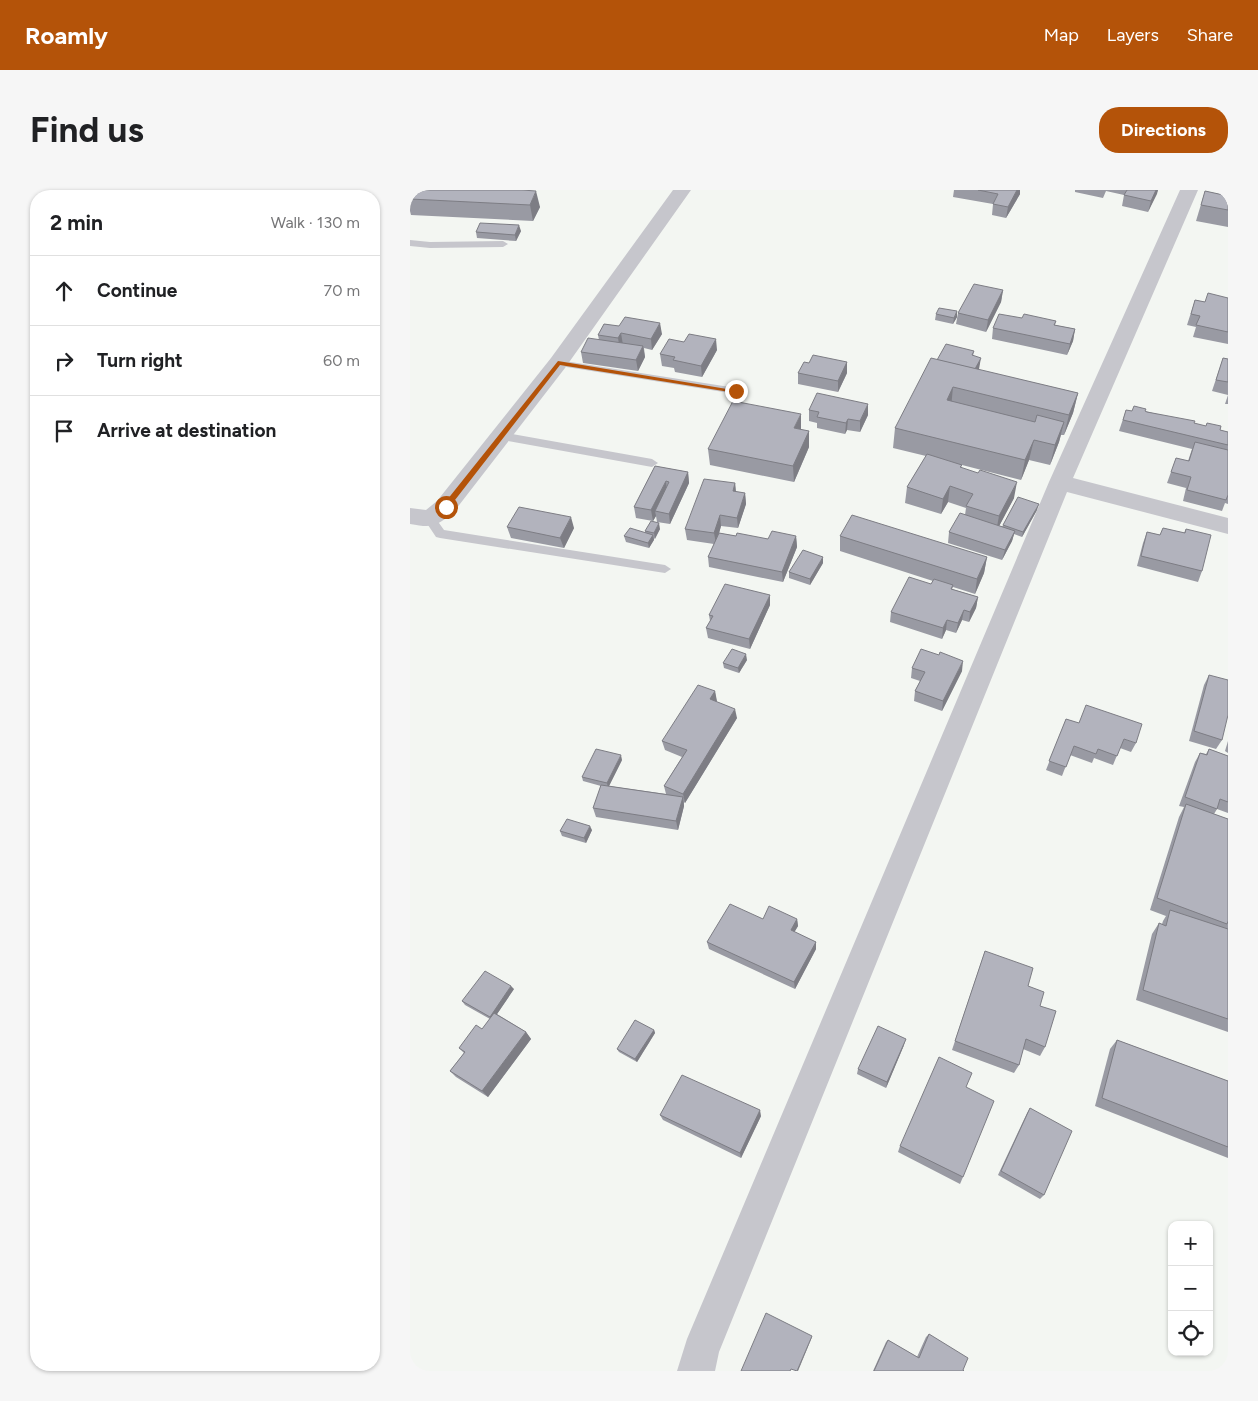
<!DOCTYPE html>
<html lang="en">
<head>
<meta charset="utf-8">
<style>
  :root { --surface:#fff; --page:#f6f6f6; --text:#202124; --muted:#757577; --line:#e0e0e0; --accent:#b45309 }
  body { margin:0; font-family:Figtree,sans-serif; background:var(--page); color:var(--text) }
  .controls { position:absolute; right:15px; bottom:15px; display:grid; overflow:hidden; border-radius:10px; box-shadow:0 1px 4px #0004 }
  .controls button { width:45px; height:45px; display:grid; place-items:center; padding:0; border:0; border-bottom:1px solid var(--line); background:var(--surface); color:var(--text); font:25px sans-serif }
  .stop { position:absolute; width:15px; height:15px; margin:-11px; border:4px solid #b45309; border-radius:50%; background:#fff }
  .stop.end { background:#b45309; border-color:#fff; box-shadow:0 1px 5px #0008 }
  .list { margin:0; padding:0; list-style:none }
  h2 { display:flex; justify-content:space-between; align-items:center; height:65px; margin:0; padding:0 20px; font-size:21px }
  h2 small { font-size:16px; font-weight:400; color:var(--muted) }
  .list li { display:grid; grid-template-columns:32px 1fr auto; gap:15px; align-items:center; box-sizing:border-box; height:70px; padding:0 20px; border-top:1px solid var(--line) }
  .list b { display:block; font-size:19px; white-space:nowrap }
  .list em { font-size:16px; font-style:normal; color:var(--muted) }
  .icon { flex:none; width:28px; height:28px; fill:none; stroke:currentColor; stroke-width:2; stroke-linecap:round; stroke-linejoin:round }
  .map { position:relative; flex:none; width:818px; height:1181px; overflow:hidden; border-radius:20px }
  header { display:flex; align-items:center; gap:30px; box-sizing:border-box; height:70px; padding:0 25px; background:var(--accent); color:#fff }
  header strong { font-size:24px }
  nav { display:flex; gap:28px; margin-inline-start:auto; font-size:18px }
  .intro { display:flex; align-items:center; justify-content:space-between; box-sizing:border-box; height:120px; padding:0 30px }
  h1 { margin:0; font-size:35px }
  .button { padding:12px 22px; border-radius:20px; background:var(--accent); color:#fff; font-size:18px; font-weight:700 }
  main { display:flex; gap:30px; padding:0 30px }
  aside { flex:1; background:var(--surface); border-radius:20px; box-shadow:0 1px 4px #0004 }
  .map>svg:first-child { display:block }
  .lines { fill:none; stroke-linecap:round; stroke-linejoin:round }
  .lane { fill:#c6c6cc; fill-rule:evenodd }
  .street { fill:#c6c6cc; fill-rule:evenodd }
  .wall { fill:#999aa3 }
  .shaded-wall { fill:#7d7d84 }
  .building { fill:#b2b3bd; stroke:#7d7d84 }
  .route { fill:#b45309 }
</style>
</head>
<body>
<header>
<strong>Roamly</strong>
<nav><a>Map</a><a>Layers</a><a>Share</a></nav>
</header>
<div class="intro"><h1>Find us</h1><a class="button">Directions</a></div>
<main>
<aside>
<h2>2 min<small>Walk · 130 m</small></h2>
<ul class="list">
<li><svg class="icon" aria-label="ahead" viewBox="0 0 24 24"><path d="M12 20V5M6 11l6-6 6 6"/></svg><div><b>Continue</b></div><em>70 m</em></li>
<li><svg class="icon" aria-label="right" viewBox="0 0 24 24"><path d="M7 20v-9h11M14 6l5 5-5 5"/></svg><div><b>Turn right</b></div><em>60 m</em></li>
<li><svg class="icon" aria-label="arrive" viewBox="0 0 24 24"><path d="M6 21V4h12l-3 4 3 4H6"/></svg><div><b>Arrive at destination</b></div></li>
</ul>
</aside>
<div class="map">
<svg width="818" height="1181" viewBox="0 0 818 1181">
  <rect width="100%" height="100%" fill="#f3f6f2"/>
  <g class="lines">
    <!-- lane -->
    <g class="lane">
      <polygon points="0,50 20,52 93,51 98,54 93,57 20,58 0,56"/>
      <polygon points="148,170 326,198 331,201 326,204 144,175 144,171"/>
      <polygon points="91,242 242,269 248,273 242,277 87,249 86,246"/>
      <polygon points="20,325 24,326 34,340 255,375 261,379 255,383 30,348 26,347 14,329"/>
    </g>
    <!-- street -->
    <g class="street">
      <path d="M263 0H281L155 178 43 323C25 337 22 338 0 334V318L16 320 27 311 141 168Z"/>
      <polygon points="770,0 788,0 663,288 818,328 818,344 657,302 309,1162 305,1181 267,1181 277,1149 639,292"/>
    </g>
  </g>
  <!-- wall -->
  <g class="wall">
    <polygon points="112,0 130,17 123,31 1,25 0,21 0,1"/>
    <polygon points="544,0 610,0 610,4 596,28 582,25 583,14 543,7"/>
    <polygon points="665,0 748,0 738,22 712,16 714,5 696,1 693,8 665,2"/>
    <polygon points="795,1 818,6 818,37 786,31"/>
    <polygon points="111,41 106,51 67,48 66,42"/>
    <polygon points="593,100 591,112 576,142 546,134 548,123"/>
    <polygon points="818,108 818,154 783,147 786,137 777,135 785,110 795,112"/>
    <polygon points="526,124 547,127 543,134 525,130"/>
    <polygon points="612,128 646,131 645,135 665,139 663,151 657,165 582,149 583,138"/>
    <polygon points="194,134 252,144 242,160 234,158 235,167 228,181 173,173 171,162 189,150 188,145"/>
    <polygon points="274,152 307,160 292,187 265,182 264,178 252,176 250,164"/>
    <polygon points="564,161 563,166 569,180 668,203 663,223 654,245 651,245 649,252 640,275 619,270 611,290 552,275 551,278 604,308 589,336 592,337 593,335 627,320 612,347 604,344 602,351 592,370 538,353 539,342 555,325 556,318 538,312 531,324 495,313 497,297 516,266 483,258 485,238 527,170"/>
    <polygon points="813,168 818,169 818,214 815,214 818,205 802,201"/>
    <polygon points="437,172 437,183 428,202 388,194 388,183"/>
    <polygon points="399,220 458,225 450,242 437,240 435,244 407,238 407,233 399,231"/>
    <polygon points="716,220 722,221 735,221 818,242 818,314 815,313 812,321 773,311 776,298 757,293 766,268 778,271 782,259 709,241"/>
    <polygon points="391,240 399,241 399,257 384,292 300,275 298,259"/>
    <polygon points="245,276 278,282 279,293 260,334 247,332 246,326 243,331 226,328 224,317"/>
    <polygon points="325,293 326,302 335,303 336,314 328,338 311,336 309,343 326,346 358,349 386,346 387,357 373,392 299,377 298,367 304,354 277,350 275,339"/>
    <polygon points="97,337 164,338 154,358 101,348"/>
    <polygon points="753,338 774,343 776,339 792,381 788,392 727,376 733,353 737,342 750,345"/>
    <polygon points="250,339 239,358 216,352 214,346 235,343 235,341"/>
    <polygon points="430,346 577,367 574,383 565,404 543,397 542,399 568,407 566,418 559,432 552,430 546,443 536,440 532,449 480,432 481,422 521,394 523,391 430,361"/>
    <polygon points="413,373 400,395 379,388 379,382"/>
    <polygon points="360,415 340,459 298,448 296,438 300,431 299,425"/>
    <polygon points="337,470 329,483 314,478 313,473"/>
    <polygon points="502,478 552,481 532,521 504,511 505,501 510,491 501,488"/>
    <polygon points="799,485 812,550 806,559 779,551 794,495"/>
    <polygon points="305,501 306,512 327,528 275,613 274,612 274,616 268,640 186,627 183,618 191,596 173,591 172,587 212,570 199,596 256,604 254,596 272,567 255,560 252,551"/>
    <polygon points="656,529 726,553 721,562 710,558 703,575 684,568 682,573 660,565 652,586 636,580"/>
    <polygon points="818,551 818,563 815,561"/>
    <polygon points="799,559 818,566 818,623 807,619 804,624 818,629 818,842 726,810 742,744 749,733 752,734 753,731 756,726 740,720 769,627 774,617 769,616 785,572 790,563 796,564"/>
    <polygon points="182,640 176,653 152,646 150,641"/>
    <polygon points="353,729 387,729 388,736 384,742 406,752 406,759 385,799 299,759 297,752"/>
    <polygon points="575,761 630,816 635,857 630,866 613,859 609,875 604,883 542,860"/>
    <polygon points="104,799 87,824 116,842 121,849 78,907 46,887 40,881 54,863 49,858 72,839 80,829 55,815 52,811"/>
    <polygon points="244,840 245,843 227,872 209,862 207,859"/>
    <polygon points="707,850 818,891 818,968 685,916 700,859"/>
    <polygon points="494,855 476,898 447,884 448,879"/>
    <polygon points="556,897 553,987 550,994 488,962 490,956"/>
    <polygon points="620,918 634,1005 630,1009 588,985 617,923"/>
    <polygon points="250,925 351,926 331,968 253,930"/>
    <polygon points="519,1144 554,1181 463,1181 476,1152 478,1150 507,1167 516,1147"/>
  </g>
  <!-- shaded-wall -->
  <g class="shaded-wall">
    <polygon points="607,0 610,0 610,4 596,28 598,17"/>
    <polygon points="746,0 748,0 747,4 738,22 741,11"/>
    <polygon points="126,1 130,17 123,31 120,15"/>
    <polygon points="109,35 111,41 106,51 105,45"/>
    <polygon points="593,100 591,112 576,142 578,130"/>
    <polygon points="547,121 547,127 543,134 544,128"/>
    <polygon points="250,133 252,144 242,160 241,149"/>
    <polygon points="665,139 663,151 657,165 660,154"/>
    <polygon points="211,143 213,155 210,160 208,148"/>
    <polygon points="306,149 307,160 292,187 291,176"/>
    <polygon points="233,156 235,167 228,181 226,170"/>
    <polygon points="571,168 569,179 560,195 562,184"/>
    <polygon points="437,172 437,183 428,202 428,191"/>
    <polygon points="543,197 541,218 537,210"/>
    <polygon points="668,203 663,223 654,245 659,225"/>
    <polygon points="458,214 458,225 450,242 450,231"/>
    <polygon points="391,224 391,240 384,238"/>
    <polygon points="438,229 437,240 435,244 436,233"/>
    <polygon points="654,232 649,252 640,275 645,255"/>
    <polygon points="399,241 399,257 384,292 383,276"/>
    <polygon points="624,250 619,270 611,290 615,270"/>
    <polygon points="278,282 279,293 260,334 259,324"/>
    <polygon points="256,291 257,302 245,321 246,326 243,331 241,320"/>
    <polygon points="607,292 604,308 586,342 589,326"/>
    <polygon points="325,293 326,304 323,301"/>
    <polygon points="540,296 538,312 531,324 533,309"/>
    <polygon points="335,303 336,314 328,338 327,328"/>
    <polygon points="629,314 627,320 612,347 613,342"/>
    <polygon points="310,325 311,336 306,354 304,343"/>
    <polygon points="161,327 164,338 154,358 150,348"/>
    <polygon points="249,333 250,339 245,349 244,343"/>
    <polygon points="605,341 602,351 592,370 595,360"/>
    <polygon points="243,345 244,350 239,358 238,353"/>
    <polygon points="386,346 387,357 373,392 372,382"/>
    <polygon points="413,367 413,373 400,395 400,389"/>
    <polygon points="577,367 574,383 565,404 567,389"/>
    <polygon points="360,405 360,415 340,459 339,449"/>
    <polygon points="568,407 566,418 559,432 560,422"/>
    <polygon points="554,420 552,430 546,443 548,433"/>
    <polygon points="537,430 536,440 532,449 533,438"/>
    <polygon points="336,464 337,470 329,483 328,478"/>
    <polygon points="553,471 552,481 532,521 533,511"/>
    <polygon points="305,501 307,511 302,519 300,509"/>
    <polygon points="325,519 327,528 275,613 273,604"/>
    <polygon points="211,565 212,570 198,598 197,593"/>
    <polygon points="273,607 274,616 268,640 266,631"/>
    <polygon points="180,636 182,640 176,653 174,648"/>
    <polygon points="387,729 388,736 381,748 381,740"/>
    <polygon points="406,752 406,759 385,799 384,792"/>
    <polygon points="101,796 104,799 83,830 80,827"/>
    <polygon points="244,840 245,843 227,872 225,869"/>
    <polygon points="116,842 121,849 78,907 72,901"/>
    <polygon points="496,849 494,855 476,898 477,892"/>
    <polygon points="350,920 351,926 331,968 330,963"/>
    <polygon points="402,1146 402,1147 388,1181 387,1181"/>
  </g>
  <!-- building -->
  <g class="building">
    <polygon points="1,0 112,0 126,1 120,15 0,9"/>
    <polygon points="568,0 607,0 598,17 583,14 588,4"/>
    <polygon points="717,0 746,0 741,11 714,5"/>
    <polygon points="795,1 818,6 818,20 791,15"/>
    <polygon points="70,33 109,35 105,45 66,42"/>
    <polygon points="564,94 593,100 578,130 548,123"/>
    <polygon points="798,103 818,108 818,142 786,135 790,126 781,124 785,110 795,112"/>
    <polygon points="529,118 547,121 544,128 526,124"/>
    <polygon points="589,124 612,128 614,124 646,131 644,135 665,139 660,154 583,138"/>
    <polygon points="215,127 250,133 241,149 211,143 208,148 188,145 194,134 209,136"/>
    <polygon points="279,144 306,149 291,176 263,170 265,167 250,164 259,149 274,152"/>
    <polygon points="178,148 233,156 226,170 171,162"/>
    <polygon points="536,154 564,161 562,165 571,168 565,179 527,170"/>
    <polygon points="403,165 437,172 428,191 388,183 394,172 399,173"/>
    <polygon points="521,168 668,203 659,225 543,197 537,210 625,232 627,225 654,232 645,255 624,250 615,270 485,238"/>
    <polygon points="813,168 818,169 818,192 806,190"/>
    <polygon points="407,203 458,214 450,231 438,229 436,233 407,227 409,222 399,220"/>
    <polygon points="323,211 391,224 384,238 399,241 383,276 298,259"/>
    <polygon points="724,216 736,219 735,221 737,222 785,231 784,233 796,236 797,233 811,236 810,240 818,242 818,255 713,230 716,220 722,221"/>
    <polygon points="785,252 818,260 818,305 816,310 777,300 781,287 761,282 766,268 779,271"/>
    <polygon points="517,264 552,275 550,277 568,283 570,280 607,292 589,326 556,316 563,304 540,296 533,309 497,297"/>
    <polygon points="245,276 278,282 259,324 245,321 259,292 256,291 241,320 224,317"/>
    <polygon points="294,289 325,293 323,301 335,303 327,328 310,325 304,343 275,339"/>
    <polygon points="608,307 629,314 613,342 593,335"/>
    <polygon points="109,317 161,327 150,348 97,337"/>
    <polygon points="550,323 605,341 595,360 539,342"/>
    <polygon points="442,325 577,367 567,389 430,346"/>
    <polygon points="241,331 249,333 244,343 235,341"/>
    <polygon points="220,338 243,345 238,353 214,346"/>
    <polygon points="753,338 775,343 776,339 801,345 792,381 731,366 737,342 750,345"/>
    <polygon points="362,341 386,346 372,382 298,367 309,343 326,346 327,343 358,349"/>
    <polygon points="393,360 413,367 400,389 379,382"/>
    <polygon points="499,387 521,394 524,389 543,395 541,399 568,407 560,422 554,420 548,433 537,430 533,438 481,422"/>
    <polygon points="315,394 360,405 339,449 296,438 303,426 299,425"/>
    <polygon points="322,459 336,464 328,478 313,473"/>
    <polygon points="511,459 529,465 530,462 553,471 533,511 505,501 515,482 502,478"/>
    <polygon points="799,485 818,490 818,525 812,550 784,541"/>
    <polygon points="288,495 305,501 300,509 325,519 273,604 254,596 277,560 252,551"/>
    <polygon points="676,515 732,534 726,553 714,549 707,566 688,559 686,564 664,556 656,577 639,571 656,529 669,533"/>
    <polygon points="186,559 211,565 197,593 172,587"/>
    <polygon points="799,559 818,566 818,612 810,609 807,619 775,607 790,563 797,565"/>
    <polygon points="191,595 273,607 266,631 183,618"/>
    <polygon points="776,614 818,629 818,731 817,734 747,708"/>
    <polygon points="157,629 180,636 174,648 150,641"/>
    <polygon points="320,714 353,729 359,716 387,729 381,740 406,752 384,792 297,752"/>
    <polygon points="760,720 818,739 818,829 733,800 749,733 756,736"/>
    <polygon points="575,761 623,778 618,796 634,802 630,816 646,821 635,857 616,849 609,875 545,851"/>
    <polygon points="75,781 101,796 80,827 52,811"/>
    <polygon points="84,823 116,842 72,901 40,881 55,862 49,858 66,835 72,839"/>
    <polygon points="225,830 244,840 225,869 207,859"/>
    <polygon points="468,836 496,849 477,892 448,879"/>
    <polygon points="707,850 818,891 818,957 692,908"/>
    <polygon points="529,867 562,883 556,897 584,911 553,987 490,956"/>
    <polygon points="272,885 350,920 330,963 250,925"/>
    <polygon points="620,918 662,941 634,1005 591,981"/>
    <polygon points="356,1123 402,1146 387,1181 381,1179 380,1181 331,1181"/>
    <polygon points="519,1144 558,1168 553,1180 554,1181 464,1181 478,1150 509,1168"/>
  </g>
  <!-- route -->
  <polygon class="route" points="148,171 329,201 326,203 150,175 38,319 33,319 33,315"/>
</svg>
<div class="controls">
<button>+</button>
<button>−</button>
<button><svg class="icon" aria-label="locate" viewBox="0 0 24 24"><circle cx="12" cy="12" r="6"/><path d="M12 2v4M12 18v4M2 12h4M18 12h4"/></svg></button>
</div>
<div class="stop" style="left:36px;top:317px"></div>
<div class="stop end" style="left:326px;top:201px"></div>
</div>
</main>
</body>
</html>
